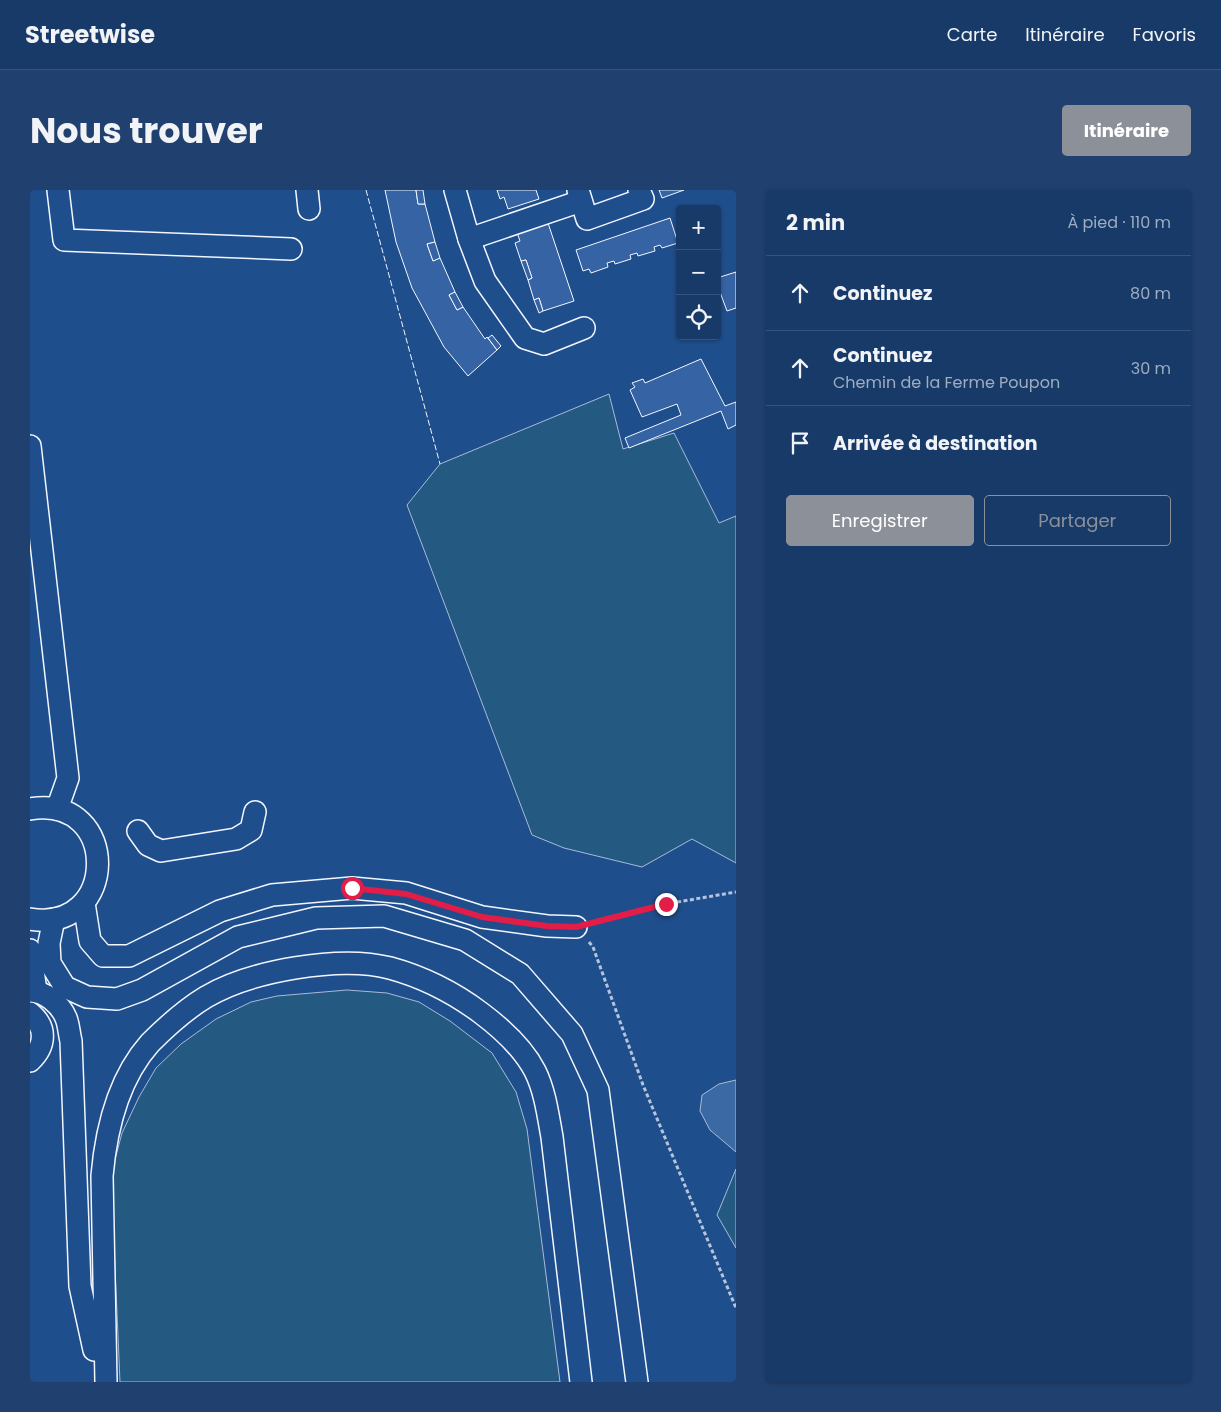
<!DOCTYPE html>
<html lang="fr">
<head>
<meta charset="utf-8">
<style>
  :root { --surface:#173a69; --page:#20416f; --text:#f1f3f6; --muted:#9eadc0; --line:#36547d; --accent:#8c9099 }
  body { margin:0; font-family:Poppins,sans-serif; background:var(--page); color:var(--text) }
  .controls { position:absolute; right:15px; top:15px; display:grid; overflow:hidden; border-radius:5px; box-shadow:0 1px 4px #0004 }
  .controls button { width:45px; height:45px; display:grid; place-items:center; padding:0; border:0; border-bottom:1px solid var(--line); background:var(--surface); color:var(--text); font:25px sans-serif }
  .stop { position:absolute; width:15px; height:15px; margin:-11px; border:4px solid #e11d48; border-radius:50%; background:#fff }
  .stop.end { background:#e11d48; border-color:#fff; box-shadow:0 1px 5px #0008 }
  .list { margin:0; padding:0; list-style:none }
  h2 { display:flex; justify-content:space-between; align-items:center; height:65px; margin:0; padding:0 20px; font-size:21px }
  h2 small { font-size:16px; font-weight:400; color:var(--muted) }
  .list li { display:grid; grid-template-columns:32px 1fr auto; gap:15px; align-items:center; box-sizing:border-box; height:75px; padding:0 20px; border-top:1px solid var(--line) }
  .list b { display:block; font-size:19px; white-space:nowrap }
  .list p { margin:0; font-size:16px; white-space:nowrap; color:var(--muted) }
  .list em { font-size:16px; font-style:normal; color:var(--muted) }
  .actions { display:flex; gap:10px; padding:15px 20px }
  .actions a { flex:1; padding:11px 0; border:1px solid var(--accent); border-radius:5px; text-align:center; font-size:18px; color:var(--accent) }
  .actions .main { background:var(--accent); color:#fff }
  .icon { flex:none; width:28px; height:28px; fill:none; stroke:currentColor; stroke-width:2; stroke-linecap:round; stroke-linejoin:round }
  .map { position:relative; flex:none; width:706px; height:1192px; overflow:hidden; border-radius:5px }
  header { display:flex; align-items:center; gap:30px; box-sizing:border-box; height:70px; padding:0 25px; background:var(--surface); border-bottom:1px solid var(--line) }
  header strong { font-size:24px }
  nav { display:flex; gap:28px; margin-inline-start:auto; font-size:18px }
  .intro { display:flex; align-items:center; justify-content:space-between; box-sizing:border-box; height:120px; padding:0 30px }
  h1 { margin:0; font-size:35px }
  .button { padding:12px 22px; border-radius:5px; background:var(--accent); color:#fff; font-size:18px; font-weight:700 }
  main { display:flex; gap:30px; padding:0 30px }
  aside { flex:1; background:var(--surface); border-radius:5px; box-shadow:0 1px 4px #0004 }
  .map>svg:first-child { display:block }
  .green { fill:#245a82; stroke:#a8bbd7 }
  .water { fill:#3b69a3; stroke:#a8bbd7 }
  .building { fill:#3563a3; stroke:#f2f6ff }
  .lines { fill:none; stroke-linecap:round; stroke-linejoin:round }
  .minor-casing { stroke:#f2f6ff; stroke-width:24 }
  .path { stroke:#b3c4dc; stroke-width:3; stroke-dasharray:4 2.5; stroke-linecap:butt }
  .minor { stroke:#1f4e8c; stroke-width:21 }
  .fence { stroke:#f2f6ff; stroke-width:1; stroke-dasharray:6 2.5; stroke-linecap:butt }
  .route { stroke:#e11d48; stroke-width:6 }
</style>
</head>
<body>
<header>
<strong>Streetwise</strong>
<nav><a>Carte</a><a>Itinéraire</a><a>Favoris</a></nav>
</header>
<div class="intro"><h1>Nous trouver</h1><a class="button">Itinéraire</a></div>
<main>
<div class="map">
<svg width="706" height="1192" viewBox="0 0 706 1192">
  <rect width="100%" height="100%" fill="#1f4e8c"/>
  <!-- green -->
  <g class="green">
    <polygon points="579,204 593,259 644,243 689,333 706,326 706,673 662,649 612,677 534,658 502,645 377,315 410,274"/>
    <polygon points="317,800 357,803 389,812 420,831 462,863 486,902 497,939 530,1192 90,1192 81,985 92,943 109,907 126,878 151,854 186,829 221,812 247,806"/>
    <polygon points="706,979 706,1058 687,1025"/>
  </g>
  <!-- water -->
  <polygon class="water" points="706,890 706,962 680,940 670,921 672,905 689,894"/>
  <!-- building -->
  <g class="building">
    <polygon points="355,0 386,0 388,14 395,14 405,52 397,54 403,71 410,68 425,102 419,105 427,120 433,117 455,149 457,147 467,160 438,186 414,157 382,98 366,52"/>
    <polygon points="386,0 393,0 395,14 388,14"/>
    <polygon points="467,0 506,0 509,9 478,19 474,7 470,9"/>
    <polygon points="629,0 654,0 632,8"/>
    <polygon points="640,28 648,53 632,58 630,55 624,57 625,61 608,66 607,63 600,65 601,69 585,74 584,71 577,73 578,77 561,83 559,79 553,81 546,60"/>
    <polygon points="517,30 544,111 513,121 509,108 504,110 498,90 502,88 496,70 491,71 485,53 490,51 486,40"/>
    <polygon points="405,52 410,68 403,71 397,54"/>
    <polygon points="496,70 502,88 498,90 491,71"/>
    <polygon points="706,82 706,118 697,121 687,94 687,88"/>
    <polygon points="425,102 433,117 427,120 419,105"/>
    <polygon points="509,108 513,121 509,123 504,110"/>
    <polygon points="462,145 471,156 467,160 458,148"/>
    <polygon points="671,169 695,216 706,212 706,235 698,239 691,221 599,258 595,248 651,225 647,214 612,227 600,200 605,197 602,193 613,189 615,193"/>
  </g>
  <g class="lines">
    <defs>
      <g id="minor">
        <polyline points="28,0 34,50 261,59"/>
        <polyline points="277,0 279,19"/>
        <polyline points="425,0 439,49 455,91 495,148 514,154 554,138"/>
        <polyline points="548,0 557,29 613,9 609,0"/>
        <polyline points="439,49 551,11"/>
        <polyline points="0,256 38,588 27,619"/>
        <path d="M0 619C91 604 89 744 0 729"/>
        <polyline points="108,641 118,655 131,661 206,649 221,640 225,622"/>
        <polyline points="54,713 60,751 73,766 99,766 190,721 242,705 322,698 376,703 452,727 517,736 546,737"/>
        <polyline points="24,729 19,753 20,773 35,797 57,807 87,809 112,800 208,747 286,728 354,726 435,750 490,784 542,844 568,900 607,1192"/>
        <polyline points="0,760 6,801"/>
        <path d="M0 801C15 801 31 815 36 828 39 835 39 844 41 851L50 1096 64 1160"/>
        <path d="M0 823C17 837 16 856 0 871"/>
        <path d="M76 1192 72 986C76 940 88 889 120 853 136 837 156 819 176 807 220 781 309 765 360 778 393 787 423 802 451 823 471 838 493 858 505 881 515 901 518 925 522 947L551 1192"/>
      </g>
    </defs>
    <!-- minor casing -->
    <use href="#minor" class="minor-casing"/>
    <!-- path -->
    <g class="path">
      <polyline points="565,732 636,714 706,702"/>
      <polyline points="559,752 563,757 613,895 706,1118"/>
    </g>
    <!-- minor -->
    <use href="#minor" class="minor"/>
    <!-- fence -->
    <polyline class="fence" points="336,0 410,274"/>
  </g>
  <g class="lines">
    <!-- route -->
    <polyline class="route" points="322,698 376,704 452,727 517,736 546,737 636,714"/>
  </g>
</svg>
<div class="controls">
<button>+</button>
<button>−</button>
<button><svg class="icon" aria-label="locate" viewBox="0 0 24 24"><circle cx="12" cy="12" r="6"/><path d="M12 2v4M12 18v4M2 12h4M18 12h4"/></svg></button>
</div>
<div class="stop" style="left:322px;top:698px"></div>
<div class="stop end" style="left:636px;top:714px"></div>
</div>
<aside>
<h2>2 min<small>À pied · 110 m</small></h2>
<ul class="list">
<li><svg class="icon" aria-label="ahead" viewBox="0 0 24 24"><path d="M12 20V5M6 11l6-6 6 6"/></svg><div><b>Continuez</b></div><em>80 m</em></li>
<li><svg class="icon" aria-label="ahead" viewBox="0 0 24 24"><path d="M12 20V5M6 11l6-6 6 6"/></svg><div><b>Continuez</b><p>Chemin de la Ferme Poupon</p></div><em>30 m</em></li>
<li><svg class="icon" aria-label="arrive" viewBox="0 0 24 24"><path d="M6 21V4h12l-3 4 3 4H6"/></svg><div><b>Arrivée à destination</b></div></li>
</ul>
<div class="actions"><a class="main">Enregistrer</a><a>Partager</a></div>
</aside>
</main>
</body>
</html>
